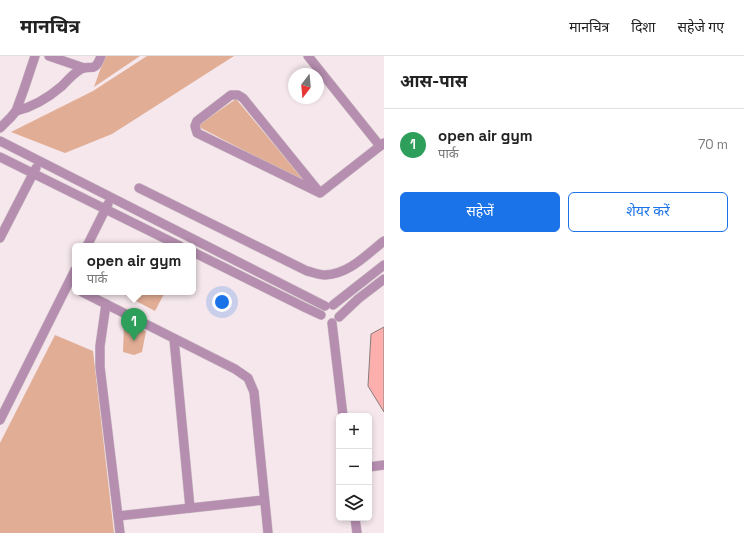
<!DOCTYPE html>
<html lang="hi">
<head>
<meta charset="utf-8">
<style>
  :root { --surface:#fff; --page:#f2f2f2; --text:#222; --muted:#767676; --line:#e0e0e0; --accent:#1a73e8 }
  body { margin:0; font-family:"Space Grotesk","Noto Sans Devanagari",sans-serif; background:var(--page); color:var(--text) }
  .controls { position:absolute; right:12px; bottom:12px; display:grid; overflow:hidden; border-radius:6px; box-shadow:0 2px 6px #0003 }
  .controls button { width:36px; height:36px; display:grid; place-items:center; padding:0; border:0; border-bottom:1px solid var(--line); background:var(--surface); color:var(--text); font:20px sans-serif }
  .compass { position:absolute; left:288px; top:12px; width:36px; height:36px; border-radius:50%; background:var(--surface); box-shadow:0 2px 6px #0003; rotate:196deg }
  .you { position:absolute; left:222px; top:246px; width:14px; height:14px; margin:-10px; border:3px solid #fff; border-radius:50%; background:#1a73e8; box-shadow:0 0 0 6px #1a73e833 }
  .badge { display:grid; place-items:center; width:26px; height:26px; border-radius:50%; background:var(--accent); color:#fff; font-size:13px; font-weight:700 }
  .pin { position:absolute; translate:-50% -33px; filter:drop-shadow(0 1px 2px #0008) }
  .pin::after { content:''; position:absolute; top:21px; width:14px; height:12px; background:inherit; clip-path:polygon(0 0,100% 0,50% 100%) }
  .popup { position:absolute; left:72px; top:187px; width:124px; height:52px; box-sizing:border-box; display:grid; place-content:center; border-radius:6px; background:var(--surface); filter:drop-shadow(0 1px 3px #0005); font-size:13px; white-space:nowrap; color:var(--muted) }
  .popup b { font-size:15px; color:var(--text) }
  .popup::after { content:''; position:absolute; left:50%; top:100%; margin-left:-8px; border:8px solid transparent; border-top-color:var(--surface) }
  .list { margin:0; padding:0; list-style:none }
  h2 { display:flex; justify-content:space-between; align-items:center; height:52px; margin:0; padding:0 16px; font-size:17px }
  h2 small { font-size:13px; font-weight:400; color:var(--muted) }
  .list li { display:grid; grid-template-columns:26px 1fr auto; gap:12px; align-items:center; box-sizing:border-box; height:72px; padding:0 16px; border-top:1px solid var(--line) }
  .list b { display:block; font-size:15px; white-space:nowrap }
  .list p { margin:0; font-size:13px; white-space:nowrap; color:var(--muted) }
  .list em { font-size:13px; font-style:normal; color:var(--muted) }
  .actions { display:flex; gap:8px; padding:12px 16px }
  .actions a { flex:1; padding:9px 0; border:1px solid var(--accent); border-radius:6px; text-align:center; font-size:14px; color:var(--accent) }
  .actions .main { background:var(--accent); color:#fff }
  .icon { flex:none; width:22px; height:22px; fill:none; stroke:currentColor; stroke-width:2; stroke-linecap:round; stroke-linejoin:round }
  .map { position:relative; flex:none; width:384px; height:477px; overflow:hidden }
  header { display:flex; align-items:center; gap:24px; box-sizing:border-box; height:56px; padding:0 20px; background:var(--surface); border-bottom:1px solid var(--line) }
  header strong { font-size:19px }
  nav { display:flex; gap:22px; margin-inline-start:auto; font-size:14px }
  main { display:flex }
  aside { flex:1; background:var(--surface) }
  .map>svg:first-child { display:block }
  .green { fill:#e1ad95 }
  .building { fill:#fcafac; stroke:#897c7c }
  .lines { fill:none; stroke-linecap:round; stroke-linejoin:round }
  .minor-casing { stroke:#cfc3c7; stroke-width:10 }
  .minor { stroke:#b68eb0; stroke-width:9 }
</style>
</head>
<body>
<header>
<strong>मानचित्र</strong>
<nav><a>मानचित्र</a><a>दिशा</a><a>सहेजे गए</a></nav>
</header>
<main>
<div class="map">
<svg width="384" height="477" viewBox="0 0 384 477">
  <rect width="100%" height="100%" fill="#f5e7ec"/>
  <!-- green -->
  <g class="green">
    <polygon points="105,0 140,0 94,31"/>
    <polygon points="147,0 234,0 112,78 65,97 11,76 93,35"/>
    <polygon points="236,43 306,127 197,70"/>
    <polygon points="119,236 165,236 155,255"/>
    <polygon points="124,269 146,275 142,296 134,299 123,296"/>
    <polygon points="55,279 93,295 114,477 0,477 0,387"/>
  </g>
  <!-- building -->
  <polygon class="building" points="384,271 384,356 368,330 371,278"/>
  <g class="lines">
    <defs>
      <g id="minor">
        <polyline points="49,0 84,12"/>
        <polyline points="308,0 380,90"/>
        <path d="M16 55C33 51 48 42 62 30 67 25 72 19 78 15 89 6 94 20 101 0"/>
        <polyline points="0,72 11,61 16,55 24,33 35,0"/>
        <polyline points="0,85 325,250"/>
        <polyline points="0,101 180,190"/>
        <path d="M139 132 307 215C312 216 319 219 325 219 349 218 366 199 384 185"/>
        <polyline points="320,137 243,42 238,39 231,39 197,65 195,70 197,77 320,137 384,87"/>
        <polyline points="0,182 36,112"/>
        <polyline points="87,190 108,148"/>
        <polyline points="193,196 306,252 321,259"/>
        <polyline points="82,236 235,313 248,322 254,336 268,477"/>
        <polyline points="106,248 100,290 100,311 120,477"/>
        <polyline points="333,249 384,209"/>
        <polyline points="339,261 358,243 384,223"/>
        <polyline points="332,267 343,360"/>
        <polyline points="174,283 190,452"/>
        <polyline points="0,364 75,214"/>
        <polyline points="369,411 384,409"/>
        <polyline points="118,460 264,444"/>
        <polyline points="355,462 357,477"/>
      </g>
    </defs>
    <!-- minor casing -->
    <use href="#minor" class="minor-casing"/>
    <!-- minor -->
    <use href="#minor" class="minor"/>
  </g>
</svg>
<div class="controls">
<button>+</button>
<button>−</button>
<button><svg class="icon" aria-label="layers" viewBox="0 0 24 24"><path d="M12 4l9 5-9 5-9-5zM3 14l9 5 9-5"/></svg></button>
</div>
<svg class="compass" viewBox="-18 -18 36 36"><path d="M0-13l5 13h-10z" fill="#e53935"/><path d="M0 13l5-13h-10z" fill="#767676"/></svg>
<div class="you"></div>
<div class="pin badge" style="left:134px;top:285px;background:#2e9e5b">1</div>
<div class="popup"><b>open air gym</b>पार्क</div>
</div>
<aside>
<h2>आस-पास<small></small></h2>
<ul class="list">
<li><span class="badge" style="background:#2e9e5b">1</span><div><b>open air gym</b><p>पार्क</p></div><em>70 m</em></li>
</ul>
<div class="actions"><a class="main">सहेजें</a><a>शेयर करें</a></div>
</aside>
</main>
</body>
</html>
